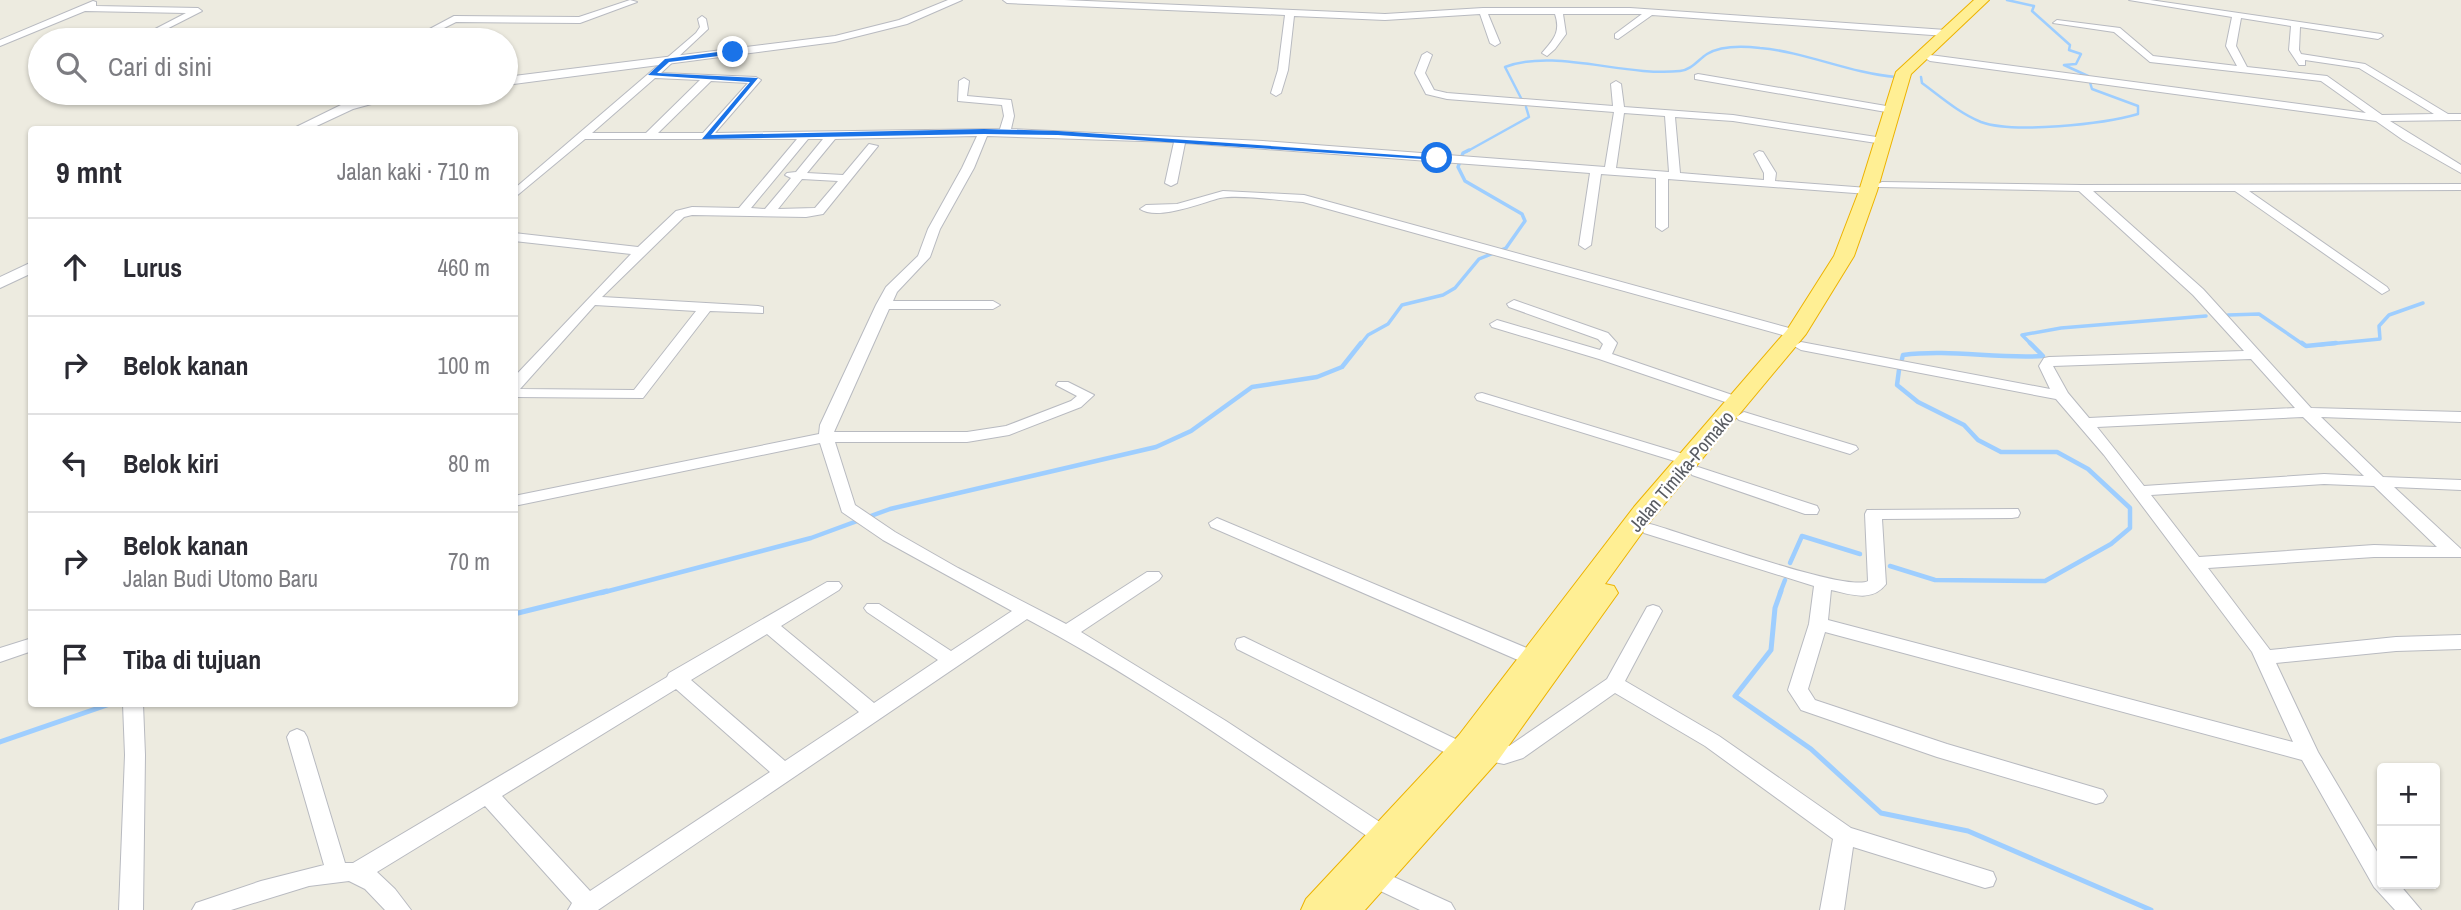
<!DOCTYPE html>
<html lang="id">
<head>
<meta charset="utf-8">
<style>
  :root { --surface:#fff; --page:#f2f2f3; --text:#2b2b33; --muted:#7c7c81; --line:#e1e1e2 }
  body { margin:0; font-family:"Archivo Narrow",sans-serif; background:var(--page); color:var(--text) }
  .controls { position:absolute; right:21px; bottom:21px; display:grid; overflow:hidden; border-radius:7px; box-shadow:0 2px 5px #0004 }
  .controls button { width:63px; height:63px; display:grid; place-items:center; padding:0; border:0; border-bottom:2px solid var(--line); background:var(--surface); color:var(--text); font:35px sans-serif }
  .stop { position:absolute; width:21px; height:21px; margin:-16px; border:5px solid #1a73e8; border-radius:50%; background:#fff }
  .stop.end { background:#1a73e8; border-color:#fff; box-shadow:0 2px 7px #0008 }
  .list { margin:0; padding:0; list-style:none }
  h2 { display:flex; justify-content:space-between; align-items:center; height:91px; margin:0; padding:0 28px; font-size:30px }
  h2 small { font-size:23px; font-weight:400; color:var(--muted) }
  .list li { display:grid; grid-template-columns:46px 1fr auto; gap:21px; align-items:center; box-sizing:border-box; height:98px; padding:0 28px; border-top:2px solid var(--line) }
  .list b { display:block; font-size:26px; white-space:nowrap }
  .list p { margin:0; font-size:23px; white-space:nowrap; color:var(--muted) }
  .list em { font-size:23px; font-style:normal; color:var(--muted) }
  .icon { flex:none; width:38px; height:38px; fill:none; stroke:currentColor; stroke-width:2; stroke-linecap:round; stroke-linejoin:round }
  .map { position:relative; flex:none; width:2461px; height:910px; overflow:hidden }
  .search { position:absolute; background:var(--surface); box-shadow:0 2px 5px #0004; left:28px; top:28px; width:490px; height:77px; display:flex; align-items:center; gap:18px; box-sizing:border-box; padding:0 24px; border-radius:38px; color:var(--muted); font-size:26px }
  .panel { position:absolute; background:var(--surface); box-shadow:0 2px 5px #0004; left:28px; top:126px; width:490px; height:581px; border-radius:7px }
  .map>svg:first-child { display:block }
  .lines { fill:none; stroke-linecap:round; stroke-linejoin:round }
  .stream-far3 { stroke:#9eceff; stroke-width:2.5 }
  .stream-far2 { stroke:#9eceff; stroke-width:3.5 }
  .stream-far1 { stroke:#9eceff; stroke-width:4.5 }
  .stream { stroke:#9eceff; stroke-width:5 }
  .minor-casing { stroke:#b8bac0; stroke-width:2 }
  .tertiary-casing { stroke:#b8bac0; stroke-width:2 }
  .trunk-casing { stroke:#edb300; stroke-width:2 }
  .minor { fill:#fff; fill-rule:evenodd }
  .tertiary { fill:#fff; fill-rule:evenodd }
  .trunk { fill:#ffef94; fill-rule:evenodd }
  .route { fill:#1a73e8 }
  .labels { text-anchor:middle; stroke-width:5; stroke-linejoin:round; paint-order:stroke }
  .street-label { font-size:19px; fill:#595c62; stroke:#fff }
</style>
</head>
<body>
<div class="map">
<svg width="2461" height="910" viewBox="0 0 2461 910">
  <rect width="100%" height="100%" fill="#edebe0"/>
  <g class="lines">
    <!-- stream-far3 -->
    <g class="stream-far3">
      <path d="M1921 77 1922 83C1941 97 1959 113 1981 122 2013 134 2104 124 2138 114V106L2092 89 2088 76 2064 65 2076 64 2081 54 2069 50 2070 45 2032 11 2034 6 2007 0"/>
      <path d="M1522 100 1505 67C1555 48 1624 77 1680 71 1691 70 1698 60 1707 54 1722 45 1743 46 1760 48 1806 52 1849 73 1896 77"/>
      <polyline points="1466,152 1529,117 1526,107"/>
    </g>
    <!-- stream-far2 -->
    <g class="stream-far2">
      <polyline points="2228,315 2259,314 2304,345"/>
      <polyline points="1360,345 1368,335 1388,324 1402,305 1443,295 1455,288 1479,259 1506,248 1525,221 1522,214 1465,181 1458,167 1463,153 1469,150"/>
      <polyline points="2032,345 2022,335 2061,328 2206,316"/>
      <polyline points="2318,345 2380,339 2379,326 2389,315 2423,303"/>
    </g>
    <!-- stream-far1 -->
    <g class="stream-far1">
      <polyline points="2302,343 2306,346 2336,343"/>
      <path d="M1902 359 1903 355C1950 349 1996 359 2043 356L2030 343"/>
      <polyline points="1790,563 1802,536 1860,554"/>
      <polyline points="1890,566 1935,580 2045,581 2111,544 2130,528 2130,508 2088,469 2057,452 2001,452 1978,440 1964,425 1918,402 1897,385 1899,370"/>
      <polyline points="601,593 811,538 890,509 1156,447 1191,431 1252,387 1317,377 1342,367 1361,343"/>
      <polyline points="1780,593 1785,580"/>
    </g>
    <!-- stream -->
    <g class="stream">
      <polyline points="1781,591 1775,608 1771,650 1735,696 1811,749 1881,813 1968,831 2151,910"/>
      <polyline points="514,614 607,591"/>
      <polyline points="0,742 110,704"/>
    </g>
    <defs>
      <g id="minor">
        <polygon points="630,0 637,2 580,23 456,22 420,40 409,40 454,16 579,17"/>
        <path d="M1003 0H1064L1385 14 1483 8H1630L1946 30 1951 33 1946 36 1652 15 1618 39 1615 38V34L1642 14H1563L1566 34 1555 49 1547 56 1542 53C1554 39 1561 32 1555 14H1488L1500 43 1495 46 1490 43 1480 14 1385 20 1294 16 1288 70 1281 93 1276 96 1271 93 1278 70 1285 15 1007 3Z"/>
        <path d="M2129 0H2150L2381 34 2383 36 2378 39 2300 27 2299 50 2301 54 2365 64 2448 114H2461V120L2390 121 2461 165V173L2403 140 2376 121 1930 61 1925 58 1930 55 2366 113 2321 81 2150 62 2114 32 2053 23 2057 20 2120 28 2153 56 2237 66 2226 46 2232 17ZM2241 18 2291 26 2289 50 2299 65H2305V60L2359 68 2434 114 2382 115 2327 76 2247 67 2236 46Z"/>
        <polygon points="93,1 96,2 96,6 198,8 202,11 145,40 134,40 186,13 85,11 0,46 0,40"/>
        <path d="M702 16 706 19 708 29 661 73 756 77 761 80 715 133 1000 129 1004 116 1002 105 958 101 959 81 964 78 969 81 967 96 1011 100 1014 116 1011 129 1263 141 1605 167 1614 112 1447 99 1426 94 1415 73 1422 55 1427 52 1432 55 1425 73 1434 90 1447 93 1613 106 1611 84 1616 81 1621 84 1624 107 1733 115 1883 138 1888 141 1883 144 1733 121 1675 117 1680 173 1764 180V173L1754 154 1759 151 1763 152 1776 173 1775 181 1868 188 1874 191 1868 194 1668 179V227L1662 231 1656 227V178L1601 174 1591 245 1585 249 1579 245 1590 173 1185 143 1177 183 1171 186 1165 183 1174 142 987 136 974 168 940 229 930 257 897 292 893 301H993L1000 305 993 309H889L834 432H967L1006 426 1071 401 1077 396 1056 385 1058 382H1068L1094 395 1081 407 1009 435 967 442H835L855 505 895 532 958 568 1066 624 1147 572H1159L1162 576 1159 580 1081 632 1226 721 1395 832 1398 838 1395 844 1387 847 1379 844C1264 767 1150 684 1027 619L598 910H568L572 903 485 806 377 872 395 889 411 910H385L365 889 349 881 309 886 231 910H192L196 903 261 881 324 865 287 737 290 732 297 729 304 732 307 737 345 863H353L667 677 669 673 827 582H839L842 586 839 590 781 626 874 703 938 660 867 612 864 608 867 604H879L951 651 1012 611 883 540 842 512 820 443 514 506V496L819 434 820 425 876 305 886 287 918 256 928 229 962 168 977 136 835 139 807 173 843 175 869 144 878 146 823 214 806 217 692 215 684 217 602 297 758 306 763 307V313L710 311 643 398 514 397V377L631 254 514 241V233L638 247 676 211 692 207 739 208 797 139H585L514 198V189L696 33 700 27 698 19ZM655 78 700 80 646 133H592ZM711 81 748 83 703 133H658ZM1624 113 1665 116 1669 172 1616 168ZM808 139H823L796 172 787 173 785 175 791 178 765 209 751 208ZM802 179 838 181 815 208 778 209ZM595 305 696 311 634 390 520 389ZM767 634 859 712 785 761 691 680ZM676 689 770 772 590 891 502 796Z"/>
        <polygon points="1698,74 1892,107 1897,110 1892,113 1695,79 1695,75"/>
        <path d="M1882 182 2082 185 2461 184V190L2249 191 2387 287 2389 290 2382 294 2235 191H2093L2203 289 2311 408 2461 412V422L2321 417 2383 477 2461 480V490L2394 487 2461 549V557H2374L2208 568 2270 650 2396 637 2461 635V649L2396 651 2276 663 2318 752 2382 860V884H2399L2421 910H2395L2374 887 2302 760 1825 632 1808 689 1815 700 1947 744 2103 790 2107 796 2103 802 2096 804 1937 757 1801 710 1788 690 1809 624 1814 586 1644 533 1642 529 1644 525 1650 524C1684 533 1847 593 1868 581L1865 514 1867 510 2018 509 2020 513 2018 517 2012 518 1882 519 1886 584C1872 603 1850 594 1831 590L1828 620 2293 742 2252 652 2104 455 2056 399 1801 350 1794 346 1801 342 2050 389 2039 366 2044 358 2049 357 2244 351 2193 295 2079 191 1878 187 1876 185ZM2251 359 2295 408 2089 418 2068 393 2053 366ZM2303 417 2364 476 2324 474 2144 486 2097 427ZM2324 484 2374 486 2437 547 2374 545 2199 557 2151 495Z"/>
        <path d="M1223 191 1304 195 1800 331 1802 334 1800 337H1790L1303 202C1281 201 1240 194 1220 198 1201 203 1157 221 1140 209L1146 205 1177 204Z"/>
        <polygon points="1514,300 1608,333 1617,343 1612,354 1744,399 1746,402 1744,405 1734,405 1599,359 1492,327 1490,324 1497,320 1600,350 1603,344 1598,339 1509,307 1507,304"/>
        <polygon points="1482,393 1693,457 1695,460 1693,463 1681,463 1477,400 1475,397 1477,394"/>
        <polygon points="1744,412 1856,446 1858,449 1850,454 1739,420 1736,417"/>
        <polygon points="1698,467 1817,506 1819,510 1817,514 1805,514 1692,475 1690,472 1692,469"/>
        <polygon points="1217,518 1541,654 1544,659 1541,664 1534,666 1527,664 1211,527 1209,523"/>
        <polygon points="1653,605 1659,607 1662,611 1625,681 1719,736 1851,828 1993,872 1996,879 1993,886 1985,888 1853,847 1844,910 1820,910 1833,839 1705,746 1615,693 1523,758 1504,764 1479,759 1476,753 1479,747 1486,745 1509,746 1607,679 1647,607"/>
        <polygon points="1244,637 1470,746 1473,752 1470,758 1463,760 1456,758 1237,649 1235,644 1237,639"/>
        <polygon points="32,638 32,651 0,662 0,648"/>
        <polygon points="123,704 143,704 145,755 143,910 119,910 125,755"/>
        <polygon points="1374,868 1451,903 1455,910 1420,910 1366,884 1363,877 1366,870"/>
      </g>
      <g id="tertiary">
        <polygon points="948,0 962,0 907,24 835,42 506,85 506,77 835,36 899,20"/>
        <polygon points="391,93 412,93 353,109 308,130 290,130 345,103"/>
        <polygon points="32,262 32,273 0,288 0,277"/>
      </g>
      <polygon id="trunk" points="1974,0 1989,0 1911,74 1877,191 1854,256 1806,334 1652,519 1605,584 1614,586 1618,593 1497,762 1365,910 1301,910 1306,899 1459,735 1634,507 1787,330 1834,256 1859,191 1896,72"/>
    </defs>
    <!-- minor casing -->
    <use href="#minor" class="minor-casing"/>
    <!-- tertiary casing -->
    <use href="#tertiary" class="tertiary-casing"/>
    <!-- trunk casing -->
    <use href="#trunk" class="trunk-casing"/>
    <!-- minor -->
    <use href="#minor" class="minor"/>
    <!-- tertiary -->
    <use href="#tertiary" class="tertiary"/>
    <!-- trunk -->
    <use href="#trunk" class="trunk"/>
  </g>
  <!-- route -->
  <polygon class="route" points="733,50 735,54 669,62 657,73 758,78 711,135 984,129 1058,131 1441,158 1437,160 1058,135 984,134 702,139 750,82 648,75 665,59"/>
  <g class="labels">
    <!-- street labels -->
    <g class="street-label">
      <text transform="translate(1681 471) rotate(-50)" y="7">Jalan Timika-Pomako</text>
    </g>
  </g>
</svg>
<div class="controls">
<button>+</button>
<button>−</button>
</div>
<div class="stop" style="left:1437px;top:158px"></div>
<div class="stop end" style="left:733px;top:52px"></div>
<div class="search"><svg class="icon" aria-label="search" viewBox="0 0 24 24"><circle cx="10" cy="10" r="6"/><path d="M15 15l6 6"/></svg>Cari di sini</div>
<section class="panel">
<h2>9 mnt<small>Jalan kaki · 710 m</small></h2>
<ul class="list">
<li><svg class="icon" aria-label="ahead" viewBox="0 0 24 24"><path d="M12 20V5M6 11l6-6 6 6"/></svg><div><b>Lurus</b></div><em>460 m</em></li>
<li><svg class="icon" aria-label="right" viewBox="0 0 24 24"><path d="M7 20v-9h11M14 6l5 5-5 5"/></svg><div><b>Belok kanan</b></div><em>100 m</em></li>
<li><svg class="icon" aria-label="left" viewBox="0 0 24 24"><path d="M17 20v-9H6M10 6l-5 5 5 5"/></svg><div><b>Belok kiri</b></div><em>80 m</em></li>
<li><svg class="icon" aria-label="right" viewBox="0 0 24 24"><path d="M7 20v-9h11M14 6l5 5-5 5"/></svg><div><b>Belok kanan</b><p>Jalan Budi Utomo Baru</p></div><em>70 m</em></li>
<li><svg class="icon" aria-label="arrive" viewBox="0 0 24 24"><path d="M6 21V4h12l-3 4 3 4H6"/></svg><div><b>Tiba di tujuan</b></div></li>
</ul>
</section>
</div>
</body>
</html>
